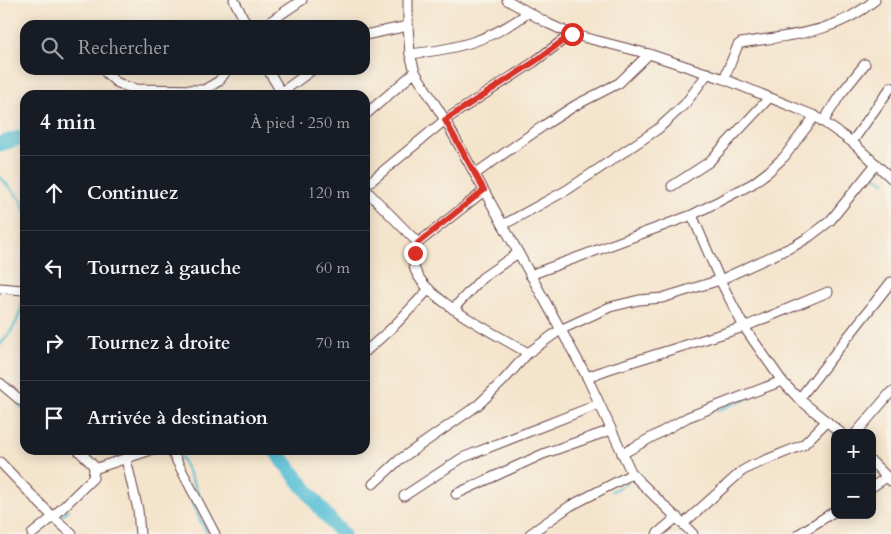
<!DOCTYPE html>
<html lang="fr">
<head>
<meta charset="utf-8">
<style>
  :root { --surface:#171b24; --page:#20242c; --text:#f1f3f6; --muted:#9ea1a6; --line:#363941 }
  body { margin:0; font-family:Cardo,serif; background:var(--page); color:var(--text) }
  .controls { position:absolute; right:15px; bottom:15px; display:grid; overflow:hidden; border-radius:10px; box-shadow:0 2px 12px #0003 }
  .controls button { width:45px; height:45px; display:grid; place-items:center; padding:0; border:0; border-bottom:1px solid var(--line); background:var(--surface); color:var(--text); font:25px sans-serif }
  .stop { position:absolute; width:15px; height:15px; margin:-11px; border:4px solid #d93025; border-radius:50%; background:#fff }
  .stop.end { background:#d93025; border-color:#fff; box-shadow:0 1px 5px #0008 }
  .list { margin:0; padding:0; list-style:none }
  h2 { display:flex; justify-content:space-between; align-items:center; height:65px; margin:0; padding:0 20px; font-size:21px }
  h2 small { font-size:16px; font-weight:400; color:var(--muted) }
  .list li { display:grid; grid-template-columns:32px 1fr auto; gap:15px; align-items:center; box-sizing:border-box; height:75px; padding:0 20px; border-top:1px solid var(--line) }
  .list b { display:block; font-size:19px; white-space:nowrap }
  .list em { font-size:16px; font-style:normal; color:var(--muted) }
  .icon { flex:none; width:28px; height:28px; fill:none; stroke:currentColor; stroke-width:2; stroke-linecap:round; stroke-linejoin:round }
  .map { position:relative; flex:none; width:891px; height:534px; overflow:hidden }
  .search { position:absolute; background:var(--surface); box-shadow:0 2px 12px #0003; left:20px; top:20px; width:350px; height:55px; display:flex; align-items:center; gap:12px; box-sizing:border-box; padding:0 18px; border-radius:15px; color:var(--muted); font-size:19px }
  .panel { position:absolute; background:var(--surface); box-shadow:0 2px 12px #0003; left:20px; top:90px; width:350px; height:365px; border-radius:15px }
  .map>svg:first-child { display:block }
  .lines { fill:none; stroke-linecap:round; stroke-linejoin:round }
  .stream { stroke:#59c0d6; stroke-width:2.5 }
  .river { stroke:#59c0d6; stroke-width:15 }
  .minor-casing { stroke:#643d43; stroke-width:11 }
  .minor { stroke:#fff; stroke-width:9 }
  .route { stroke:#d93025; stroke-width:6 }
</style>
</head>
<body>
<div class="map">
<svg width="891" height="534" viewBox="0 0 891 534">
  <rect width="100%" height="100%" fill="#f7f3e8"/>
  <filter id="ink" filterUnits="userSpaceOnUse"><feTurbulence type="fractalNoise" baseFrequency=".02" numOctaves="2"/><feDisplacementMap in="SourceGraphic" scale="10" xChannelSelector="R" yChannelSelector="G"/><feConvolveMatrix kernelMatrix="1 2 1 2 8 2 1 2 1" color-interpolation-filters="sRGB"/></filter>
  <filter id="wash" filterUnits="userSpaceOnUse"><feTurbulence type="fractalNoise" baseFrequency=".0096" numOctaves="4" result="noise"/><feDisplacementMap in="SourceGraphic" scale="20" xChannelSelector="R" yChannelSelector="G"/><feGaussianBlur stdDeviation="1.12" result="paint"/><feColorMatrix in="noise" values="0 0 0 0 0 0 0 0 0 0 0 0 0 0 0 0 0 1.4 0 .05"/><feComposite in="paint" operator="in"/></filter>
  <g filter="url(#wash)">
    <rect width="100%" height="100%" fill="#f4e4cc"/>
    <g class="lines">
      <!-- stream -->
      <g class="stream">
        <polyline points="871,174 885,182"/>
        <polyline points="0,177 22,201 25,212"/>
        <path d="M0 345C23 319 23 306 25 272"/>
        <polyline points="18,404 25,411"/>
        <polyline points="718,410 751,397"/>
        <polyline points="178,450 199,495"/>
        <polyline points="184,484 200,520 207,532"/>
        <polyline points="612,491 627,483"/>
        <polyline points="61,516 68,510"/>
      </g>
      <!-- river -->
      <g class="river">
        <polyline points="0,144 25,136"/>
        <polyline points="275,450 333,524 343,534"/>
      </g>
    </g>
  </g>
  <g filter="url(#ink)">
    <g class="lines">
      <defs>
        <g id="minor">
          <polyline points="234,0 247,25"/>
          <polyline points="408,0 408,26 410,54 415,72 445,120 587,377 632,474 693,534"/>
          <polyline points="507,0 549,24 571,34 649,54 724,79 815,116 852,142 891,178"/>
          <polyline points="265,25 302,0"/>
          <polyline points="365,35 408,26"/>
          <path d="M410 54C457 49 489 41 528 13"/>
          <polyline points="268,70 283,95"/>
          <polyline points="106,73 116,82 125,86 136,89 204,90 219,81 227,70"/>
          <path d="M724 79 738 45 741 43C790 35 835 34 875 0"/>
          <polyline points="278,95 312,70"/>
          <polyline points="365,115 415,72"/>
          <polyline points="823,122 840,95 865,64"/>
          <polyline points="852,142 891,87"/>
          <polyline points="475,174 543,126 576,105 619,83 649,54"/>
          <polyline points="365,186 445,120 534,62 571,34"/>
          <polyline points="672,186 709,162 769,98"/>
          <path d="M365 189 418 243C416 250 413 259 414 266 420 298 500 336 528 353"/>
          <polyline points="692,215 720,280 744,327 782,381 799,399 841,433"/>
          <polyline points="503,225 567,190 658,129 685,104 708,73"/>
          <polyline points="418,243 484,191"/>
          <polyline points="530,275 692,215 752,184 768,172 784,157 815,116"/>
          <polyline points="0,288 23,290"/>
          <polyline points="453,309 482,278 518,253"/>
          <polyline points="365,352 394,326 429,289"/>
          <polyline points="587,377 609,369 744,327 828,292"/>
          <polyline points="0,383 25,404"/>
          <polyline points="799,399 891,282"/>
          <polyline points="856,433 891,392"/>
          <polyline points="171,450 215,534"/>
          <polyline points="622,454 688,417 782,381"/>
          <polyline points="126,459 138,510 140,534"/>
          <polyline points="0,462 53,517 32,534"/>
          <polyline points="872,462 891,481"/>
          <polyline points="94,469 151,450"/>
          <polyline points="373,484 399,460 478,405 503,381 528,353 560,330 610,307 639,300 662,298 720,280 794,246 809,237 830,221 876,164"/>
          <polyline points="872,487 887,477"/>
          <polyline points="456,494 543,454 611,430"/>
          <polyline points="404,496 462,458 599,404"/>
          <polyline points="683,524 742,471 751,466 803,445 827,421"/>
          <polyline points="72,534 53,517 93,478 94,469 93,465 78,450"/>
          <polyline points="530,534 570,506 632,474"/>
          <polyline points="657,534 677,517"/>
          <polyline points="799,534 835,511"/>
        </g>
      </defs>
      <!-- minor casing -->
      <use href="#minor" class="minor-casing"/>
      <!-- minor -->
      <use href="#minor" class="minor"/>
    </g>
  </g>
  <g class="lines" filter="url(#ink)">
    <!-- route -->
    <polyline class="route" points="415,253 418,243 484,190 445,120 534,62 572,34"/>
  </g>
</svg>
<div class="controls">
<button>+</button>
<button>−</button>
</div>
<div class="stop" style="left:572px;top:34px"></div>
<div class="stop end" style="left:415px;top:253px"></div>
<div class="search"><svg class="icon" aria-label="search" viewBox="0 0 24 24"><circle cx="10" cy="10" r="6"/><path d="M15 15l6 6"/></svg>Rechercher</div>
<section class="panel">
<h2>4 min<small>À pied · 250 m</small></h2>
<ul class="list">
<li><svg class="icon" aria-label="ahead" viewBox="0 0 24 24"><path d="M12 20V5M6 11l6-6 6 6"/></svg><div><b>Continuez</b></div><em>120 m</em></li>
<li><svg class="icon" aria-label="left" viewBox="0 0 24 24"><path d="M17 20v-9H6M10 6l-5 5 5 5"/></svg><div><b>Tournez à gauche</b></div><em>60 m</em></li>
<li><svg class="icon" aria-label="right" viewBox="0 0 24 24"><path d="M7 20v-9h11M14 6l5 5-5 5"/></svg><div><b>Tournez à droite</b></div><em>70 m</em></li>
<li><svg class="icon" aria-label="arrive" viewBox="0 0 24 24"><path d="M6 21V4h12l-3 4 3 4H6"/></svg><div><b>Arrivée à destination</b></div></li>
</ul>
</section>
</div>
</body>
</html>
